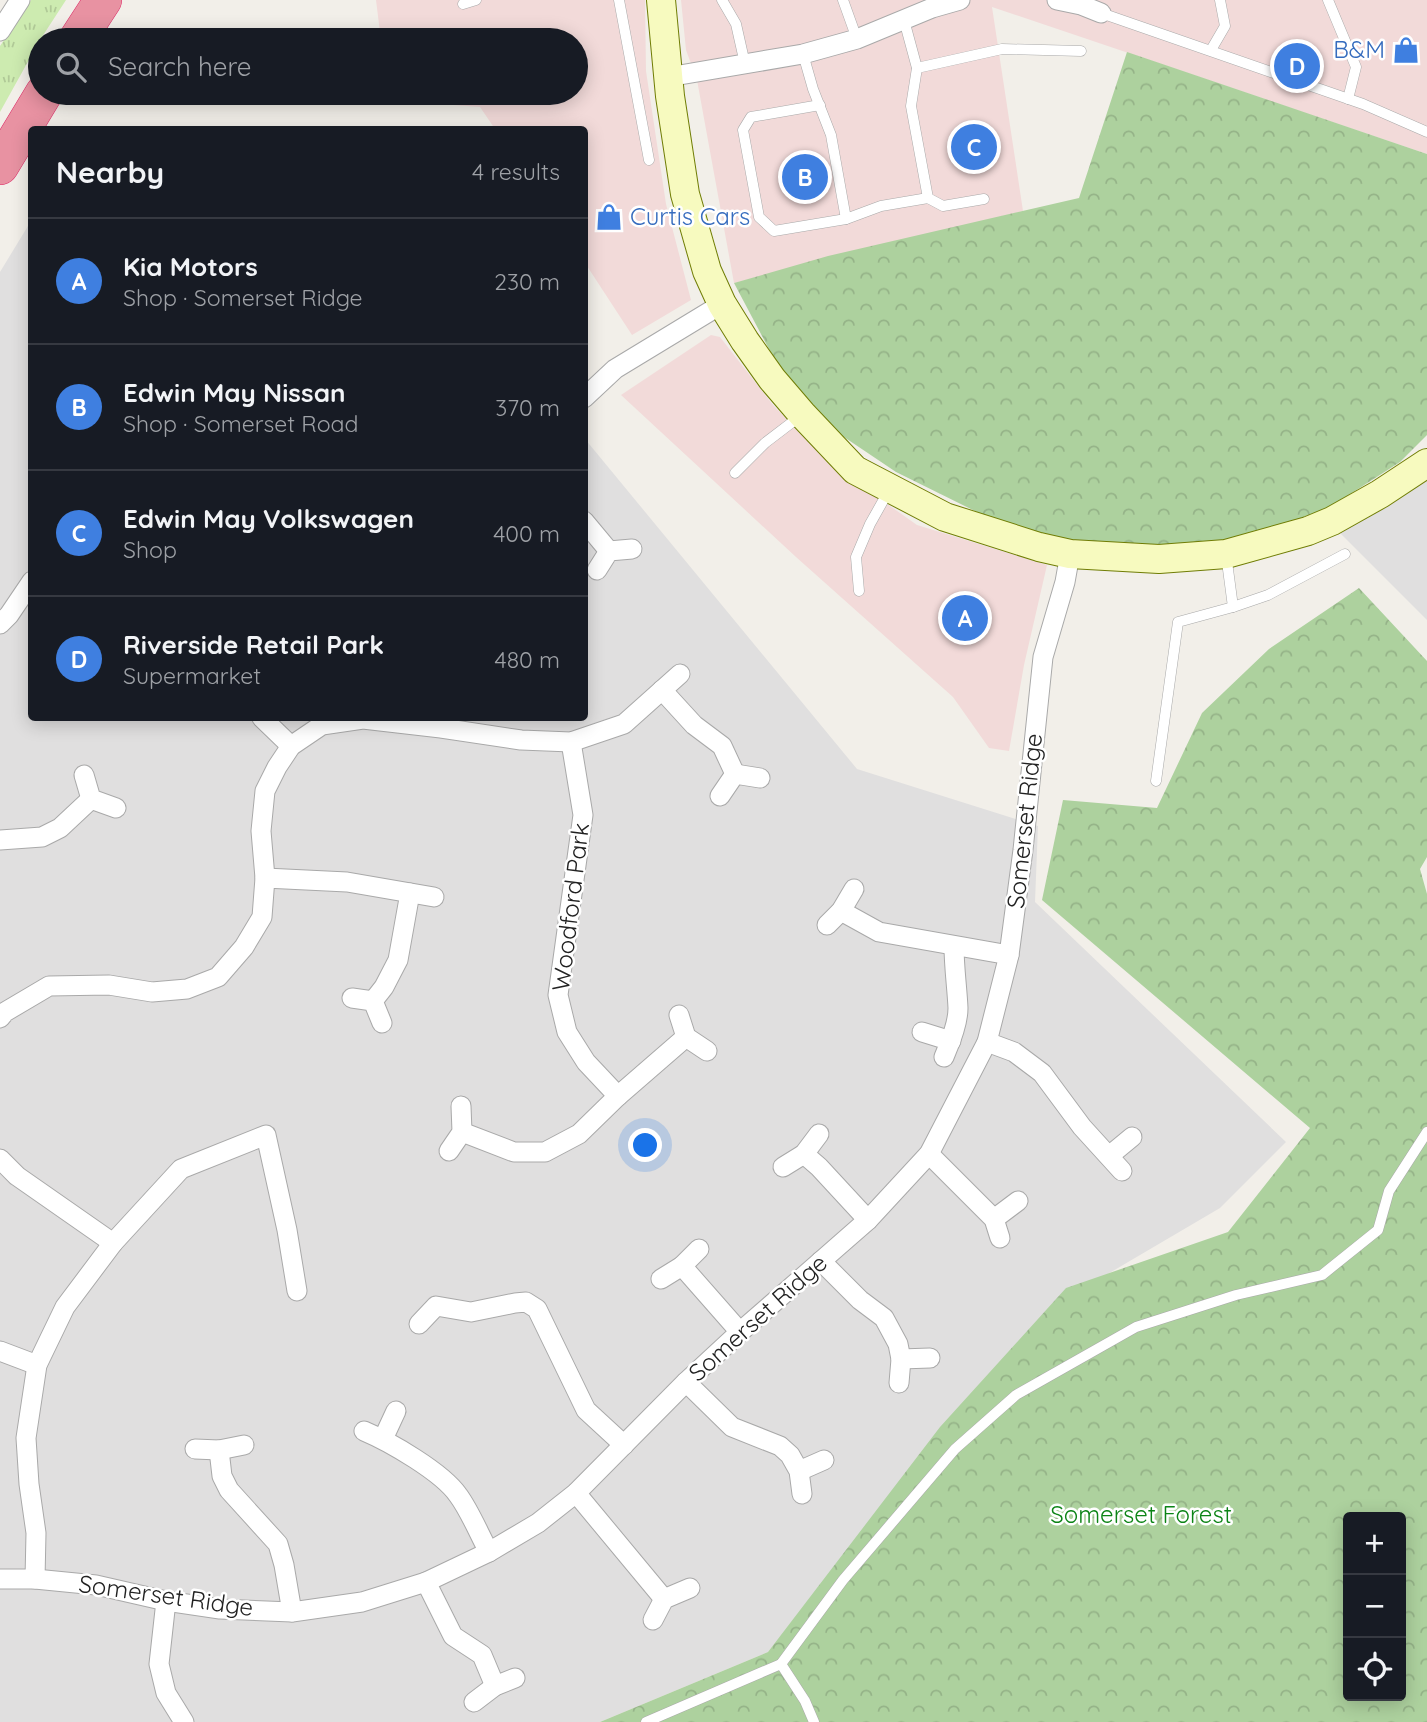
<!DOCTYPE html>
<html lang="en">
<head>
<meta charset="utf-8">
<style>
  :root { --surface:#171b24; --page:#20242c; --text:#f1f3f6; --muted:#9ea1a6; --line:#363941; --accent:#d40000 }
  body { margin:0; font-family:Quicksand,sans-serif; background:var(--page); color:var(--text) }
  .controls { position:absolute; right:21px; bottom:21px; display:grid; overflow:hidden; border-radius:7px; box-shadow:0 4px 18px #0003 }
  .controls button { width:63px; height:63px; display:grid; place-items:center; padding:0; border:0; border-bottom:2px solid var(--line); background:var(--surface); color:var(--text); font:35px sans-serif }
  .you { position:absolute; left:646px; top:1146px; width:24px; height:24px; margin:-18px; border:5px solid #fff; border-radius:50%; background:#1a73e8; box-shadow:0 0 0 10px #1a73e833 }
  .badge { display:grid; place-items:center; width:46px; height:46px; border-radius:50%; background:var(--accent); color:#fff; font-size:23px; font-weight:700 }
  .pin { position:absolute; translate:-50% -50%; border:4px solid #fff; box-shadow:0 2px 7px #0006 }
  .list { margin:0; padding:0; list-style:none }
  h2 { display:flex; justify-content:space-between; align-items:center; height:91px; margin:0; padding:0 28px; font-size:30px }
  h2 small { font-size:23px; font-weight:400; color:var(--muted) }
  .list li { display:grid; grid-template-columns:46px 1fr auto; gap:21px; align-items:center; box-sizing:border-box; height:126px; padding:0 28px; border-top:2px solid var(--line) }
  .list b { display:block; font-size:26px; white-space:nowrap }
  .list p { margin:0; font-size:23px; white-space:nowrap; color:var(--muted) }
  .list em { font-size:23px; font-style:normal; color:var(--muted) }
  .icon { flex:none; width:38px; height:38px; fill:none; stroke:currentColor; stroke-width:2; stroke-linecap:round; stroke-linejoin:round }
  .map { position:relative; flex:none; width:1427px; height:1722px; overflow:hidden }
  .search { position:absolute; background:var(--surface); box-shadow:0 4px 18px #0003; left:28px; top:28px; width:560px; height:77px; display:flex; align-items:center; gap:18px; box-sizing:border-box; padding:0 24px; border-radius:38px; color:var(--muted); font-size:26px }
  .panel { position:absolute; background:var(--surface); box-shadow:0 4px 18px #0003; left:28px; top:126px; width:560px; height:595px; border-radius:7px }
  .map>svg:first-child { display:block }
  .residential { fill:#e0dfdf }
  .commercial { fill:#f2dad9 }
  .grass { fill:url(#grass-tufts) }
  .forest { fill:url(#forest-crowns); fill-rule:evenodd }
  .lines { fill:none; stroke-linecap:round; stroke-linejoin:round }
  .lane-casing { stroke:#a9a9a9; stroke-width:11 }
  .street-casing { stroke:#a9a9a9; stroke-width:21 }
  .secondary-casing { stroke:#707d05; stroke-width:30 }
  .highway-casing { stroke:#dc2a67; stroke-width:38 }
  .lane { stroke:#fff; stroke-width:10 }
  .street { stroke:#fff; stroke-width:19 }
  .secondary { stroke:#f7fabf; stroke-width:28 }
  .highway { stroke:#e892a2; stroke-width:37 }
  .labels { text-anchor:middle; stroke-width:5; stroke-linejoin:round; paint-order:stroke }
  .shop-label { font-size:24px; fill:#366cbe; stroke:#fff; text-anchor:end }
  .street-label { font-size:24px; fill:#222; stroke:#fff }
  .park-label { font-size:24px; fill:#0c8416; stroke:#fff }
</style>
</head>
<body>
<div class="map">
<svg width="1427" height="1722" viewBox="0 0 1427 1722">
  <defs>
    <pattern id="grass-tufts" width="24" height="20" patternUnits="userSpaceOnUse" patternTransform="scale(1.75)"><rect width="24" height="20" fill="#cdebb0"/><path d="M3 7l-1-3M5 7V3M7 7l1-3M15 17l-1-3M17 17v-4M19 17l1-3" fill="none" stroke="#b0c997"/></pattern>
    <pattern id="forest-crowns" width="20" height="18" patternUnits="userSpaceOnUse" patternTransform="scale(1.75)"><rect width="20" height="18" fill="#add19e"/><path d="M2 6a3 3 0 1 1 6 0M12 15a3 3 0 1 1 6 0" fill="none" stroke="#95b388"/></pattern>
  </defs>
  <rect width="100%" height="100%" fill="#f2efe9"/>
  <!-- residential -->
  <g class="residential">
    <polygon points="31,221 32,718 584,718 585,439 857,769 1038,826 1035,902 1286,1142 1220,1208 1055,1305 768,1652 600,1722 0,1722 0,272"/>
    <polygon points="1427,475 1427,620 1340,533"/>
  </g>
  <!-- commercial -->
  <g class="commercial">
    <polygon points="376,0 645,0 646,71 666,204 691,300 632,335 585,263 584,130 495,129 480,107 387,100 386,93 576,93 576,40 381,40"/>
    <polygon points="681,0 1427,0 1427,154 992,7 1023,211 734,283 697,80 686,50"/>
    <polygon points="711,335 720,337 773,405 829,463 917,525 1047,565 1024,665 1009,751 989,748 953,697 796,557 621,395"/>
  </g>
  <!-- grass -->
  <polygon class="grass" points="31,0 66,0 40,40 0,112 0,46"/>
  <!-- forest -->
  <g class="forest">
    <polygon points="1127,52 1427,154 1427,435 1400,462 1330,507 1261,533 1182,548 1090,547 985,516 896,472 838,433 779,368 734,283 828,256 1079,198"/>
    <path d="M1359 588 1427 661V857L1420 869 1427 894V1722H600L768 1652 940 1427 1066 1288 1228 1232 1310 1128 1042 900 1063 800 1157 808 1202 713 1269 649ZM1348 1517H1401V1696H1348Z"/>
  </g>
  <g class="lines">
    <defs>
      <g id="lane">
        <polyline points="619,0 649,160"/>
        <polyline points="722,0 736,24 745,64"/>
        <polyline points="843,0 857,39"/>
        <polyline points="1328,0 1356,67 1348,99"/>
        <polyline points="463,4 476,0"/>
        <polyline points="1101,13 1363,104 1427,132"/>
        <polyline points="904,20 917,68 911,106 928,198 943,206 984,199"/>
        <polyline points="1211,50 1225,26 1220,0"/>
        <polyline points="803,54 813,89 831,135 846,219"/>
        <polyline points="917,68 1002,49 1081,51"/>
        <polyline points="820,105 751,117 743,130 759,217 774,231 846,219 881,206 928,198"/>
        <polyline points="735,473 765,443 799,417"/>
        <polyline points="1226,554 1233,607"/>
        <polyline points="859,591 856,557 870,524 888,492"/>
        <polyline points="1156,781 1178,622 1233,607 1268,595 1345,554"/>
        <polyline points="781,1664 805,1701 814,1722"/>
        <polyline points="646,1722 781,1664 843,1580 955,1449 1016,1395 1136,1327 1236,1295 1322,1275 1378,1230 1389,1191 1427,1132"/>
      </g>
      <g id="street">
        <polyline points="1057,0 1081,5 1101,13"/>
        <polyline points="0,31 20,0"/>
        <polyline points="668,77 803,54 857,39 932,8 960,0"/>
        <polyline points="584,398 615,369 722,304"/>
        <polyline points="584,521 609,551"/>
        <polyline points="597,570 609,551 632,549"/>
        <polyline points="0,624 9,615 32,581"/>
        <polyline points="662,690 694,725 722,746 735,774"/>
        <polyline points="262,718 291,746"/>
        <polyline points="571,742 583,815 558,995 567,1032 586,1062 618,1096"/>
        <polyline points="84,775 91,799 116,808"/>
        <polyline points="720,796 735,774 760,778"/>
        <polyline points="0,840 42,837 60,828 91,799"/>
        <polyline points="265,878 347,882 434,897"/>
        <polyline points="841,911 879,932 1009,955"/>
        <polyline points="827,925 841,911 854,889"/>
        <polyline points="352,998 373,1001 382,1023"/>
        <polyline points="373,1001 384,987 398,960 410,893"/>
        <polyline points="679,1015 686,1037 707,1051"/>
        <polyline points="0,1018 5,1012 49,986 109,985 152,992 187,989 218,977 244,947 262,917 265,878 261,831 265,791 277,767 291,746 322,725 363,719 441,728 521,740 571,742 624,724 680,674"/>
        <polyline points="922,1032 951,1041"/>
        <polyline points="987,1042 1014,1052 1042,1073 1082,1127 1122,1171"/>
        <path d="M944 1057C950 1042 958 1024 958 1008 957 987 954 967 954 946"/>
        <polyline points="462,1132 514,1152 545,1152 579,1134 618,1096 686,1037"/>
        <polyline points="449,1151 462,1132 461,1106"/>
        <polyline points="804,1154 819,1167 868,1220"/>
        <polyline points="929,1154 994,1219 1000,1238"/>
        <polyline points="1109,1156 1132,1137"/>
        <polyline points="0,1159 17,1176 113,1243"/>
        <polyline points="783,1167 804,1154 819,1134"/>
        <polyline points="994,1219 1018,1201"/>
        <polyline points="821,1261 860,1300 884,1318 898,1344 901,1359 899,1383"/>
        <polyline points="682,1266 740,1332"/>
        <polyline points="661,1279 682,1266 699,1249"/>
        <polyline points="419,1324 436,1306 471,1312 515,1303 526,1302 537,1309 586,1410 624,1445"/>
        <polyline points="0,1351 37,1365"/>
        <polyline points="901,1359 930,1358"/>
        <polyline points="686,1382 732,1427 780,1446 790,1455 799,1471 802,1494"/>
        <path d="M364 1431C390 1442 442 1472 458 1495 470 1511 479 1534 489 1552"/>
        <polyline points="383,1439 396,1411"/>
        <polyline points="195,1449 219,1450 244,1445"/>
        <polyline points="219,1450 222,1476 229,1490 278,1544 284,1565 292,1612"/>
        <polyline points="799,1471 824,1460"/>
        <polyline points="576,1493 664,1599"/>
        <polyline points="0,1579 35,1579 96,1585 166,1601 220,1609 292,1612 362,1602 426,1582 489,1552 538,1523 576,1493 686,1382 740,1332 868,1220 929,1154 987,1042 1009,955 1023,850 1043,657 1065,582 1070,554"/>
        <polyline points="35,1579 36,1533 29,1484 26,1438 37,1365 65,1307 113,1243 181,1169 266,1135 287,1230 297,1291"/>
        <polyline points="426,1582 453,1636 482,1655 495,1686"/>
        <polyline points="166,1601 159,1664 166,1693 184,1722"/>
        <polyline points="653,1620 664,1599 690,1588"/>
        <polyline points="474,1702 495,1686 515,1678"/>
      </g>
      <polyline id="secondary" points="661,0 670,96 685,194 707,271 722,304 745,341 772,379 802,414 855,470 945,517 1039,547 1070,554 1159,559 1226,554 1308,531 1332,521 1380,494 1427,463"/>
      <g id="highway">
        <polyline points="77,40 103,0"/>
        <polyline points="0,166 44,93"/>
      </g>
    </defs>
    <!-- lane casing -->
    <use href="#lane" class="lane-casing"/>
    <!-- street casing -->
    <use href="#street" class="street-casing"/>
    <!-- secondary casing -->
    <use href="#secondary" class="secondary-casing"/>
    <!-- highway casing -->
    <use href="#highway" class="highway-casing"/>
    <!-- lane -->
    <use href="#lane" class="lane"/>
    <!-- street -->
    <use href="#street" class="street"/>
    <!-- secondary -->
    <use href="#secondary" class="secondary"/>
    <!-- highway -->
    <use href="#highway" class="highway"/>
  </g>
  <!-- icons -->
  <defs>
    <symbol id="shop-bare" viewBox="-9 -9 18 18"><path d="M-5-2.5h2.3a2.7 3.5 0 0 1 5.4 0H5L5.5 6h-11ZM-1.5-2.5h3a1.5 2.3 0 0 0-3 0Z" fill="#3f7fe0" stroke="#fff" stroke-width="2.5" paint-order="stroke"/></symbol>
  </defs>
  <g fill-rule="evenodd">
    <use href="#shop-bare" x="1387" y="31" width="38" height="38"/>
    <use href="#shop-bare" x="590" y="198" width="38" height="38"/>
  </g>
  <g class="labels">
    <!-- shop labels -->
    <g class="shop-label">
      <text x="1385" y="58">B&amp;M</text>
      <text x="630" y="225" text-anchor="start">Curtis Cars</text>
    </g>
    <!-- street labels -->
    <g class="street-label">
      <text transform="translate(1025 821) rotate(-84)" y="8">Somerset Ridge</text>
      <text transform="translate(571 907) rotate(-83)" y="8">Woodford Park</text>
      <text transform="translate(758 1318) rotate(-42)" y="8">Somerset Ridge</text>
      <text transform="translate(166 1596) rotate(8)" y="8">Somerset Ridge</text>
    </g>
    <!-- park labels -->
    <g class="park-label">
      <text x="1141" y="1523">Somerset Forest</text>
    </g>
  </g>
</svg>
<div class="controls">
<button>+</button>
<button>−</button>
<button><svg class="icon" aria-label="locate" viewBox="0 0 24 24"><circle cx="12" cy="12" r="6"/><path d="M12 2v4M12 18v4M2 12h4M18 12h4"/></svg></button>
</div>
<div class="you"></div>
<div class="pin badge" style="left:965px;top:618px;background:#3f7fe0">A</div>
<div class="pin badge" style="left:805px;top:177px;background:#3f7fe0">B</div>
<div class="pin badge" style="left:974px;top:147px;background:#3f7fe0">C</div>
<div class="pin badge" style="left:1297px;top:66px;background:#3f7fe0">D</div>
<div class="search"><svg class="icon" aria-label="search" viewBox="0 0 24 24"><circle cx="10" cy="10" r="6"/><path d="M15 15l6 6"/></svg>Search here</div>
<section class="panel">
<h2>Nearby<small>4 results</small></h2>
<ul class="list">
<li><span class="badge" style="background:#3f7fe0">A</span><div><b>Kia Motors</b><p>Shop · Somerset Ridge</p></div><em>230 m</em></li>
<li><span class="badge" style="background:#3f7fe0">B</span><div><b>Edwin May Nissan</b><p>Shop · Somerset Road</p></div><em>370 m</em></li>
<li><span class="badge" style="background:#3f7fe0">C</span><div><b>Edwin May Volkswagen</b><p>Shop</p></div><em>400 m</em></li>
<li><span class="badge" style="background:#3f7fe0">D</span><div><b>Riverside Retail Park</b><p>Supermarket</p></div><em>480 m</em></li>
</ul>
</section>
</div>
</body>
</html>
